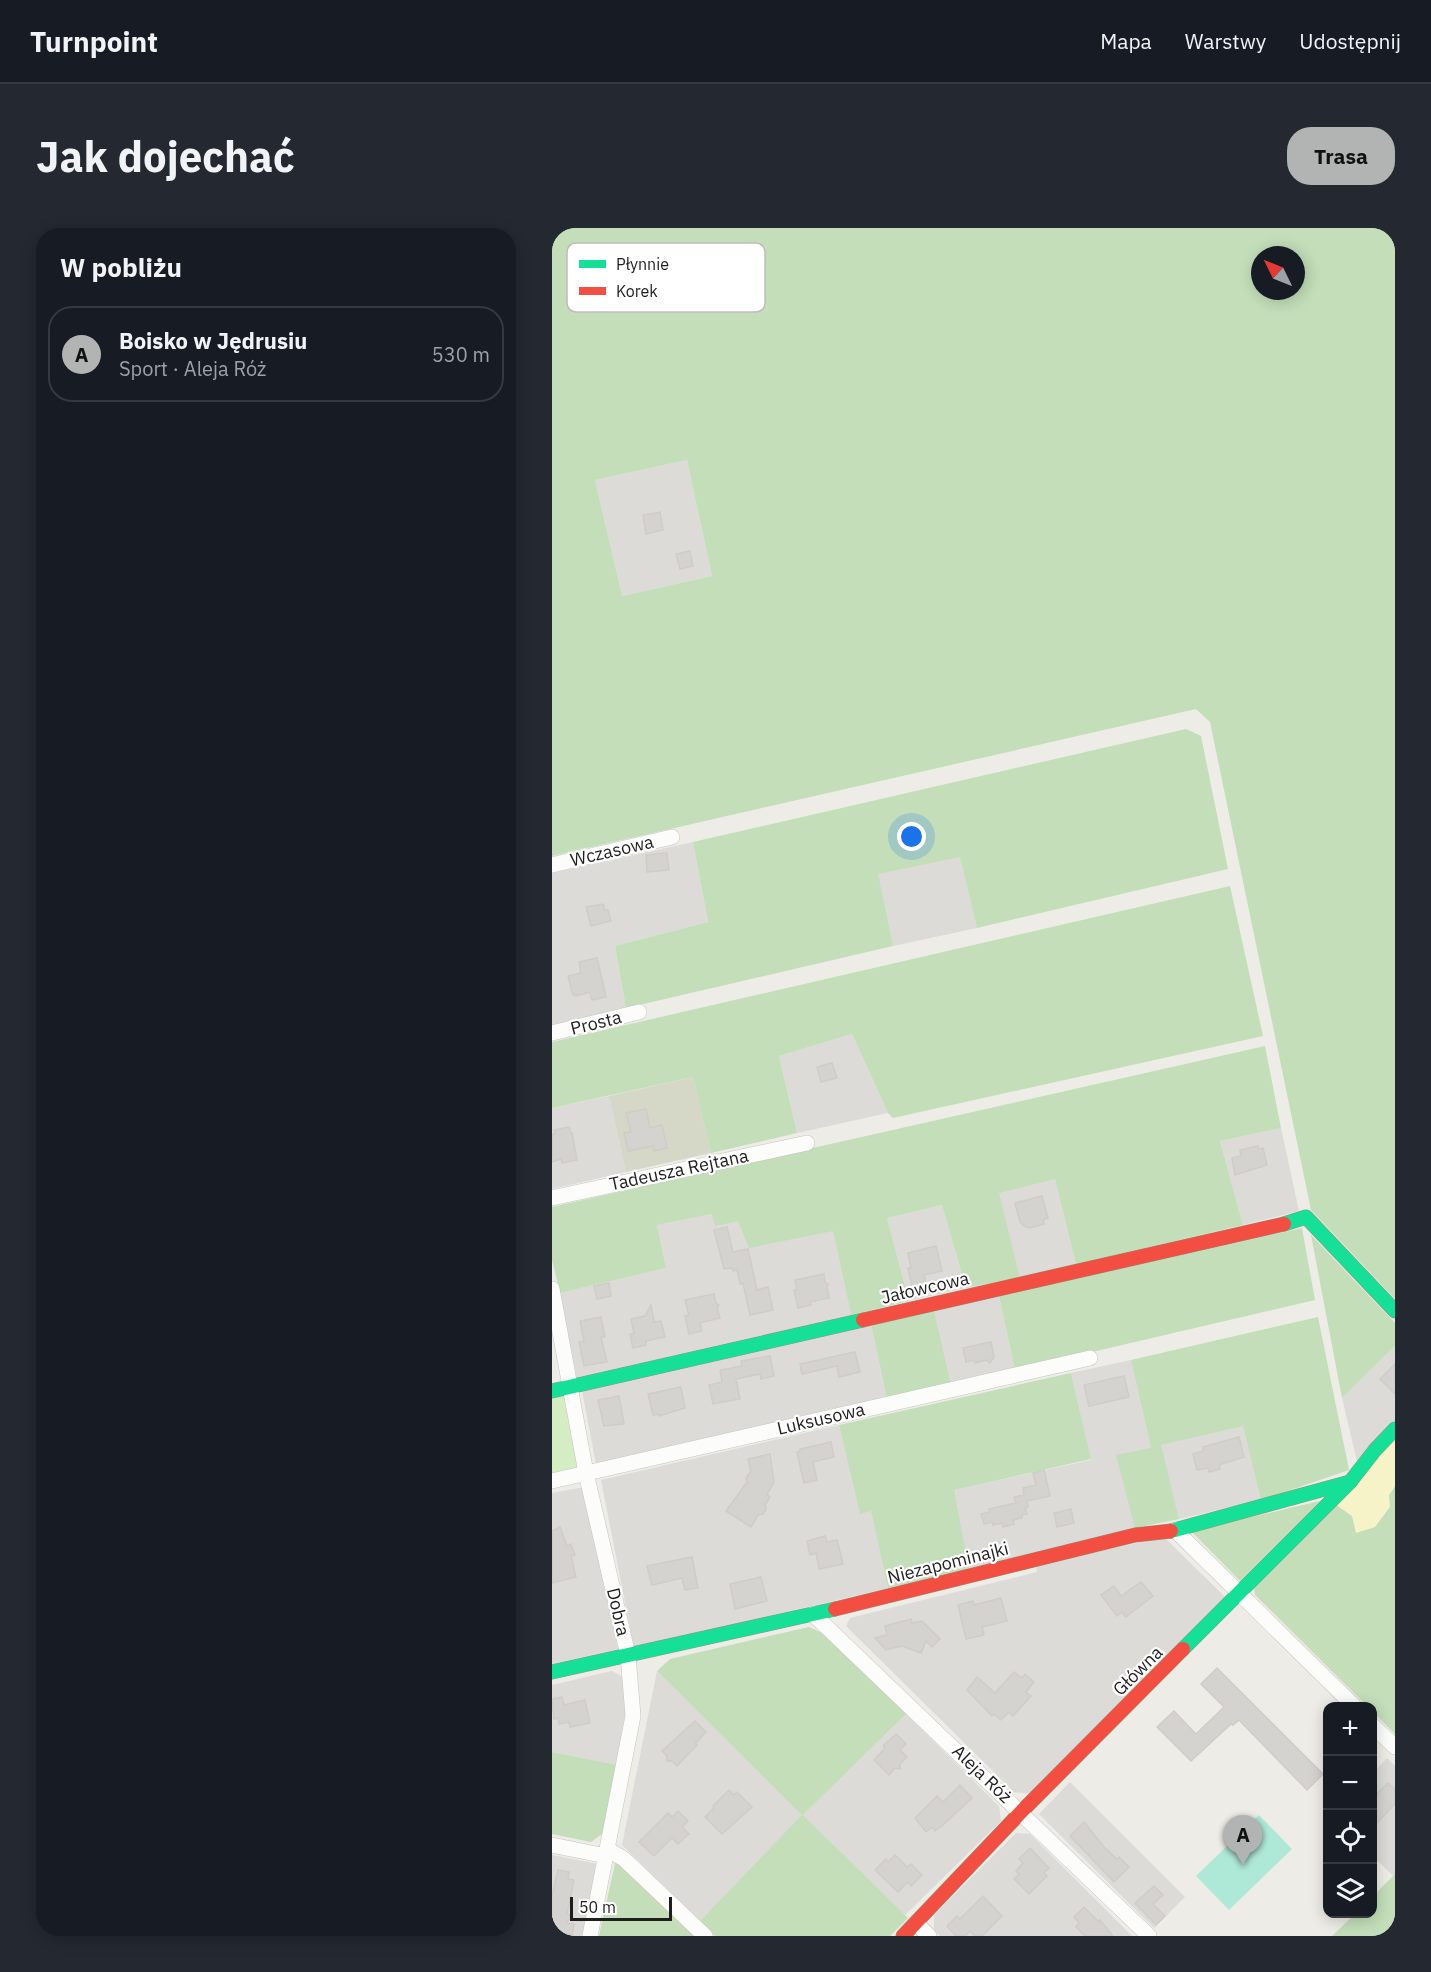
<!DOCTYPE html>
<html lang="pl">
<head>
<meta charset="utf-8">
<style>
  :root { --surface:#171b24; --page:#242831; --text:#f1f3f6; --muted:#9ea1a6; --line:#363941; --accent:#b2b4b4 }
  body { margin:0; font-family:"IBM Plex Sans",sans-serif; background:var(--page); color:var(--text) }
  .controls { position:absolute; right:18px; bottom:18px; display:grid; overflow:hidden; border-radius:12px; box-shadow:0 3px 15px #0003 }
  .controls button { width:54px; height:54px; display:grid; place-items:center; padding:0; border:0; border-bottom:2px solid var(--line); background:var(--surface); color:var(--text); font:30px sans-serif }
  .compass { position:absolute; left:699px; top:18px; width:54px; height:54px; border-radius:50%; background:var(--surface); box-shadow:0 3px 15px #0003; rotate:313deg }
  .scale { position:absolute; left:18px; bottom:15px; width:102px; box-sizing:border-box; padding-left:6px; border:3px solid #1e1e1e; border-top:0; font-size:16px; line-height:21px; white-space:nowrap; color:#1e1e1e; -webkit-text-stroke:4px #fff; paint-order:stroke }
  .you { position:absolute; left:360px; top:609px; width:21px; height:21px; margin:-15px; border:4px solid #fff; border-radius:50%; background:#1a73e8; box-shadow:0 0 0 9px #1a73e833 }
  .badge { display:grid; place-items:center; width:39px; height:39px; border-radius:50%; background:var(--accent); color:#111; font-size:20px; font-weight:700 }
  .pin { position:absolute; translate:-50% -50px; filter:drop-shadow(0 2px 3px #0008) }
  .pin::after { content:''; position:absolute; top:32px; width:21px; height:18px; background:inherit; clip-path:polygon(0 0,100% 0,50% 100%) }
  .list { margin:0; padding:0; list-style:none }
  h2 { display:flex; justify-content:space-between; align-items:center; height:78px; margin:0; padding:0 24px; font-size:26px }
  h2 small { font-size:20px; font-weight:400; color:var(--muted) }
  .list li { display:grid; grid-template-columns:39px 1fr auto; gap:18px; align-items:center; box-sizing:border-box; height:96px; margin:0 12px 12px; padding:0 12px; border:2px solid var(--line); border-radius:24px }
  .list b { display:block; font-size:22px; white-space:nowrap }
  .list p { margin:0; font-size:20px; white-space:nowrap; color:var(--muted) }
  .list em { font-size:20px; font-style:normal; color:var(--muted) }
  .icon { flex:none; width:33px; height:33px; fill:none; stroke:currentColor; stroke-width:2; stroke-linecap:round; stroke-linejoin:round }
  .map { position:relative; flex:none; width:843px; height:1708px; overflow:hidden; border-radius:24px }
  header { display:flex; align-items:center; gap:36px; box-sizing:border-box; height:84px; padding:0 30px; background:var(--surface); border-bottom:2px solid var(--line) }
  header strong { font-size:28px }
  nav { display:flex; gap:33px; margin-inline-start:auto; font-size:21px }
  .intro { display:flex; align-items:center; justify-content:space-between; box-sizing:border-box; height:144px; padding:0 36px }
  h1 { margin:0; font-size:42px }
  .button { padding:15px 27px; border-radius:24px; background:var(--accent); color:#111; font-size:21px; font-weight:700 }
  main { display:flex; gap:36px; padding:0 36px }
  aside { flex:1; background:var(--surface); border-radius:24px; box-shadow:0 3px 15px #0003 }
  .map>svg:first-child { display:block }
  .residential { fill:#dcdbd8 }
  .construction { fill:#d5d7c7 }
  .grass { fill:#d4edc2 }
  .forest { fill:#c3deb9; fill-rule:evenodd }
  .sand { fill:#f7f3c9 }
  .pitch { fill:#aee8d6 }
  .building { fill:#d5d3cf; stroke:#d0cdc7; stroke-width:1.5 }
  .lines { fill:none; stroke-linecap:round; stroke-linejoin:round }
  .street-casing { stroke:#c5c5c2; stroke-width:16 }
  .fast-casing { stroke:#93977e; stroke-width:15 }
  .jam-casing { stroke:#93977e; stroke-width:15 }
  .street { stroke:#fcfcfb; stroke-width:15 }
  .fast { stroke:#16e098; stroke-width:14 }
  .jam { stroke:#f24e42; stroke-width:14 }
  .labels { text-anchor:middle; stroke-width:4.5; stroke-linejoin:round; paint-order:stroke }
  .street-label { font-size:18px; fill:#1e1e1e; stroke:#fff }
  .key { fill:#fff; stroke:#bcbcbc; stroke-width:1.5 }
  .key-label { font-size:16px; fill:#1e1e1e }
</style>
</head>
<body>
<header>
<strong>Turnpoint</strong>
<nav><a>Mapa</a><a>Warstwy</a><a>Udostępnij</a></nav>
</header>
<div class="intro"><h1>Jak dojechać</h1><a class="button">Trasa</a></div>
<main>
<aside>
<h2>W pobliżu<small></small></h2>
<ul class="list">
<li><span class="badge">A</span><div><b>Boisko w Jędrusiu</b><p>Sport · Aleja Róż</p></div><em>530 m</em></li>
</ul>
</aside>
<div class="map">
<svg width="843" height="1708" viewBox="0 0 843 1708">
  <rect width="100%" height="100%" fill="#edece6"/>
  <!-- residential -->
  <g class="residential">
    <polygon points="135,232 160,348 70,368 43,252"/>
    <polygon points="141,614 156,694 63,718 74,780 0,797 0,645"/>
    <polygon points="408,628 425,700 341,718 325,646"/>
    <polygon points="300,806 336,885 245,905 227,828"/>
    <polygon points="57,868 74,944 0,961 0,880"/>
    <polygon points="729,900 747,983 691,997 668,913"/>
    <polygon points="503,951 524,1036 468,1049 446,964"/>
    <polygon points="390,977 414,1060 357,1073 335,990"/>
    <polygon points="160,986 186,993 281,1003 299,1087 25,1150 8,1065 114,1040 105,997"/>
    <polygon points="447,1068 463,1142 399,1156 382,1082"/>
    <polygon points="319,1096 335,1171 44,1236 30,1163"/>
    <polygon points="843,1118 843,1194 805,1233 790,1170"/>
    <polygon points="579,1132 599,1220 583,1300 417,1341 401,1262 539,1232 519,1145"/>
    <polygon points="287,1197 308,1285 319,1282 336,1360 82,1420 49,1252"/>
    <polygon points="691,1197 709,1272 627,1291 608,1217"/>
    <polygon points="32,1259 66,1421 0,1436 0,1265"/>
    <polygon points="612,1309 673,1369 478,1566 462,1564 294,1398 298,1390 485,1344 484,1337"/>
    <polygon points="60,1443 72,1450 77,1479 66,1537 0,1524 0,1457"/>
    <polygon points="105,1443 251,1587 354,1486 447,1578 449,1593 352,1688 251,1587 148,1693 70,1617"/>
    <polygon points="835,1530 843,1538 843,1646 841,1648 821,1628 820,1546"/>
    <polygon points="518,1554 633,1669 602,1700 487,1586"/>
    <polygon points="464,1605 478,1606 580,1708 388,1708 382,1702 382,1687"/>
    <polygon points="0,1627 46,1636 32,1708 0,1708"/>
  </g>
  <!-- construction -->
  <polygon class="construction" points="141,849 159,925 74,944 57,868"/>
  <!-- grass -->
  <polygon class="grass" points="14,1167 28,1240 0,1247 0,1170"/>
  <!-- forest -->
  <g class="forest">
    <path d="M0 0H843V1071L759 982 658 494 644 481 0 628ZM708 27H744V63H708ZM135 232 160 348 70 368 43 252Z"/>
    <polygon points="634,501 649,508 676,641 425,700 408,629 326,646 341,718 74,780 63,718 156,694 141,614"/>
    <polygon points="678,658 711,808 341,890 336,885 300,806 227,828 245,905 159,925 141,849 0,880 0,814"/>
    <polygon points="713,818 729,900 668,913 691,997 524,1036 503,951 447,965 468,1049 414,1060 390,977 335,990 357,1073 299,1087 281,1003 197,1020 186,993 163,998 160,986 105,997 114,1040 8,1065 0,1032 0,979"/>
    <polygon points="750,1000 763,1072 463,1142 447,1068"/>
    <polygon points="759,1007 843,1095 843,1118 790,1170"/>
    <polygon points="382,1082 399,1156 335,1171 319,1096"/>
    <polygon points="766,1089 797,1242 709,1272 691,1198 609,1217 627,1291 583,1300 564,1227 599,1220 579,1132"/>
    <polygon points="519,1145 539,1231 402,1262 417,1341 336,1360 319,1283 308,1286 287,1197"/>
    <polygon points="843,1258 843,1506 821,1484 820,1478 815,1478 703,1367 702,1359 783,1276 800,1288 837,1267"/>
    <polygon points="768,1273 688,1353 639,1303"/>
    <polygon points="257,1399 275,1407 354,1486 251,1587 356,1690 338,1708 163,1708 148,1693 250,1587 105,1443 118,1431"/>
    <polygon points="0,1524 66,1537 50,1606 39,1614 0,1606"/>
    <polygon points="64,1631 142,1708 47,1708"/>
    <polygon points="843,1646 843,1708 780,1708 803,1686 820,1686 821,1668"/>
  </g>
  <!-- sand -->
  <polygon class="sand" points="843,1209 843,1258 837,1267 838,1279 823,1299 804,1305 800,1288 783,1276"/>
  <!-- pitch -->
  <polygon class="pitch" points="707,1587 740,1621 677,1682 644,1648"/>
  <!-- building -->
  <g class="building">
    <polygon points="108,284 111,302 94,306 91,287"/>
    <polygon points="138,323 141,338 128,341 124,326"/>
    <polygon points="115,625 117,642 95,644 94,627"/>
    <polygon points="51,676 53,682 56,682 59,693 39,698 34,679"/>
    <polygon points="45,730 54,769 40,772 38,764 24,768 24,766 21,767 16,748 29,745 27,734"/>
    <polygon points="280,835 285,850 269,854 265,839"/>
    <polygon points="94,881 98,900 110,897 115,920 102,923 101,918 76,923 72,905 79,904 74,885"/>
    <polygon points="17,899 19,906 20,905 25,932 10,935 9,931 0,934 0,906 3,906 2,902"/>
    <polygon points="706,918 706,921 711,920 715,937 683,947 680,930 689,928 688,922"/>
    <polygon points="490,968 496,990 491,992 492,996 478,1000 472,998 468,994 463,975"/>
    <polygon points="175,999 181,1024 196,1021 205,1062 216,1059 221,1082 198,1087 191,1055 188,1056 185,1042 181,1043 180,1040 172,1041 162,1002"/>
    <polygon points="384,1018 390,1043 372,1047 374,1054 360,1058 356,1040 359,1040 356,1025"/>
    <polygon points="272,1046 273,1054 276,1056 275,1059 277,1070 258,1074 259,1077 246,1080 242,1062 245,1061 243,1052"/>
    <polygon points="57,1055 59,1068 45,1071 42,1058"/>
    <polygon points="162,1066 164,1075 167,1077 165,1080 168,1090 148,1095 150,1103 137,1106 133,1088 137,1087 133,1072"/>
    <polygon points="99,1077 102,1094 109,1093 113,1109 94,1113 94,1117 81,1120 78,1106 82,1106 79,1091 93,1088"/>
    <polygon points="49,1089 53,1109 49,1109 55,1134 32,1138 27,1114 32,1113 28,1093"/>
    <polygon points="439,1114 442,1129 438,1135 434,1132 423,1135 422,1132 414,1134 411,1120"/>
    <polygon points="303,1124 308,1144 287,1149 285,1138 250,1146 248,1136"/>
    <polygon points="218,1128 222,1148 209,1151 208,1146 184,1151 188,1171 161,1176 157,1157 170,1154 168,1142 190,1138 189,1133"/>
    <polygon points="843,1136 843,1166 828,1151"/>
    <polygon points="572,1148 577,1169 537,1178 532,1157"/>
    <polygon points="129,1159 133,1180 107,1188 106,1186 101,1187 96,1166"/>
    <polygon points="67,1168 72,1196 52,1198 46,1172"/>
    <polygon points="687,1209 692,1229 667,1237 668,1241 657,1244 656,1240 645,1242 641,1226 651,1223 651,1219"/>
    <polygon points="279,1214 282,1229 261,1234 265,1252 252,1255 245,1224 248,1223 248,1221"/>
    <polygon points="218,1226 222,1254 215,1266 218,1269 213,1277 214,1281 211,1286 206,1287 199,1299 174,1283 195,1254 194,1250 199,1243 196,1231"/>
    <polygon points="492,1242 498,1268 475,1273 476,1279 473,1280 475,1286 470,1287 470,1290 461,1292 462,1296 451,1299 450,1295 441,1297 440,1294 432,1296 429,1286 438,1284 437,1281 464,1275 462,1269 472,1267 471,1260 484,1257 481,1245"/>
    <polygon points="519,1281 522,1295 505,1299 502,1285"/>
    <polygon points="8,1299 15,1318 19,1316 23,1327 19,1328 24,1349 0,1355 0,1303"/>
    <polygon points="273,1308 275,1314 285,1312 291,1336 267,1341 264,1325 258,1327 255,1313"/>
    <polygon points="140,1329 146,1360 133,1362 130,1350 100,1357 95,1338"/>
    <polygon points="209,1349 215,1373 183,1381 178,1356"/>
    <polygon points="589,1354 601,1368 574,1389 570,1384 565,1388 549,1367 562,1358 569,1368"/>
    <polygon points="449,1370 455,1393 430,1399 432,1407 414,1411 406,1377 421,1373 422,1377"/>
    <polygon points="359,1391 360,1395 370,1393 388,1411 380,1419 374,1413 369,1425 350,1418 334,1422 323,1410 335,1407 333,1398"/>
    <polygon points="665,1440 771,1546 755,1562 687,1492 681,1497 679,1496 639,1533 605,1499 622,1483 644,1506 672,1479 649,1456"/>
    <polygon points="462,1444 470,1450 473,1446 482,1454 474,1464 479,1468 461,1488 457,1484 449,1492 442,1486 440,1488 415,1462 425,1449 443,1465"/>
    <polygon points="10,1469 12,1477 33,1472 38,1495 18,1499 17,1494 7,1496 6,1490 2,1491 0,1471"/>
    <polygon points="143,1493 154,1504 143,1516 145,1517 125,1538 120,1533 115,1533 115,1528 110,1523"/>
    <polygon points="344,1506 354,1516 348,1522 355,1529 348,1536 348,1541 343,1540 337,1547 322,1532 333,1520 331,1518"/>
    <polygon points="836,1555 843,1562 843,1576 820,1600 820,1570"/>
    <polygon points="408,1557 420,1570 391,1597 383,1603 380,1599 374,1604 363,1590 385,1568 391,1574"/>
    <polygon points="177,1562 182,1567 185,1564 200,1579 170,1606 153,1589 162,1580 161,1578"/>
    <polygon points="126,1583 136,1593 130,1599 137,1606 126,1616 120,1610 102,1628 87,1614 116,1585 120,1589"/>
    <polygon points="532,1594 552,1619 565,1631 567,1629 577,1639 562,1654 518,1608"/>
    <polygon points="478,1620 497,1640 492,1645 495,1648 477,1666 462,1651 467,1646 464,1643 471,1635 467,1631"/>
    <polygon points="343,1627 355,1639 359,1636 370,1647 359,1658 356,1654 346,1664 323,1642 334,1631 336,1634"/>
    <polygon points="6,1642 17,1644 16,1651 22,1652 15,1686 18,1687 15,1695 22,1696 20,1707 0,1703 0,1667"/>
    <polygon points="602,1658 611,1667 601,1676 613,1688 604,1697 583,1675"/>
    <polygon points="431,1668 450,1688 430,1708 423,1708 418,1703 413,1708 404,1708 395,1698 405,1688 408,1691"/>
    <polygon points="532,1679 547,1694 548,1692 561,1708 533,1708 524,1699 527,1695 522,1689"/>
  </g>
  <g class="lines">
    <defs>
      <g id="street">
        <polyline points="0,637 120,609"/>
        <polyline points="0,805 87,784"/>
        <polyline points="0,970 255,915"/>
        <polyline points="0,1061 34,1245 76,1427 81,1488 38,1708"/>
        <polyline points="0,1253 538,1130"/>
        <polyline points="623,1302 802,1478"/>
        <polyline points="261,1386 597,1708"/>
        <polyline points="820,1497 843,1519"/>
        <polyline points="0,1617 54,1628"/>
        <polyline points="55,1621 72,1631 153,1708"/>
        <polyline points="364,1695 377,1708"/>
      </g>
      <g id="fast">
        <polyline points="732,996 754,989 843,1083"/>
        <polyline points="0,1163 311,1092"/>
        <polyline points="619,1303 798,1254"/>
        <polyline points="631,1421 798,1254 823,1222 843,1201"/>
        <polyline points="0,1444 283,1381"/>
      </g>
      <g id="jam">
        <polyline points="311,1092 732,996"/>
        <polyline points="283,1381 583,1307 619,1303"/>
        <polyline points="351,1708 469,1584 631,1421"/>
      </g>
    </defs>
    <!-- street casing -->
    <use href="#street" class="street-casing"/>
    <!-- fast casing -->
    <use href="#fast" class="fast-casing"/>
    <!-- jam casing -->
    <use href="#jam" class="jam-casing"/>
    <!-- street -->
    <use href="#street" class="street"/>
    <!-- fast -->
    <use href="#fast" class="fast"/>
    <!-- jam -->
    <use href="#jam" class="jam"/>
  </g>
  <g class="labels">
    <!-- street labels -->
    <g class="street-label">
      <text transform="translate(60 623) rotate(-13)" y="6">Wczasowa</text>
      <text transform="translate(44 795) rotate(-14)" y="6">Prosta</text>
      <text transform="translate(127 942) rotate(-12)" y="6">Tadeusza Rejtana</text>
      <text transform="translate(373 1060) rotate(-13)" y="6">Jałowcowa</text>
      <text transform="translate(269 1191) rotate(-13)" y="6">Luksusowa</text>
      <text transform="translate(396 1335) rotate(-14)" y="6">Niezapominajki</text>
      <text transform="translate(66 1384) rotate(77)" y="6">Dobra</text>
      <text transform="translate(586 1443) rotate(-45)" y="6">Główna</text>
      <text transform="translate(430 1546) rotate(44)" y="6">Aleja Róż</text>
    </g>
  </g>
  <!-- legend -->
  <rect x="15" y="15" width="198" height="69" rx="9" class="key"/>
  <rect x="27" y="32" width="27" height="8" fill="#16e098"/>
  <rect x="27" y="59" width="27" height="8" fill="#f24e42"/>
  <g class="key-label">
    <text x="64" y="42">Płynnie</text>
    <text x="64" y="69">Korek</text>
  </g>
</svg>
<div class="controls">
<button>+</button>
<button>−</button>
<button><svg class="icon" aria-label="locate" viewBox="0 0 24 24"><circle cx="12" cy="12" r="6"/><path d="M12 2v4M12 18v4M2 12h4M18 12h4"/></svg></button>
<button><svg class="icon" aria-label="layers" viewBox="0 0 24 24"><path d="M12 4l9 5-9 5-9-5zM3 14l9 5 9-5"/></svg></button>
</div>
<svg class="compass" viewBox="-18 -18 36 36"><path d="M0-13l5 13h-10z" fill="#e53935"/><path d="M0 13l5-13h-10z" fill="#9ea1a6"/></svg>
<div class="scale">50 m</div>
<div class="you"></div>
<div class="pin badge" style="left:691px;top:1637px">A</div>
</div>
</main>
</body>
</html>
